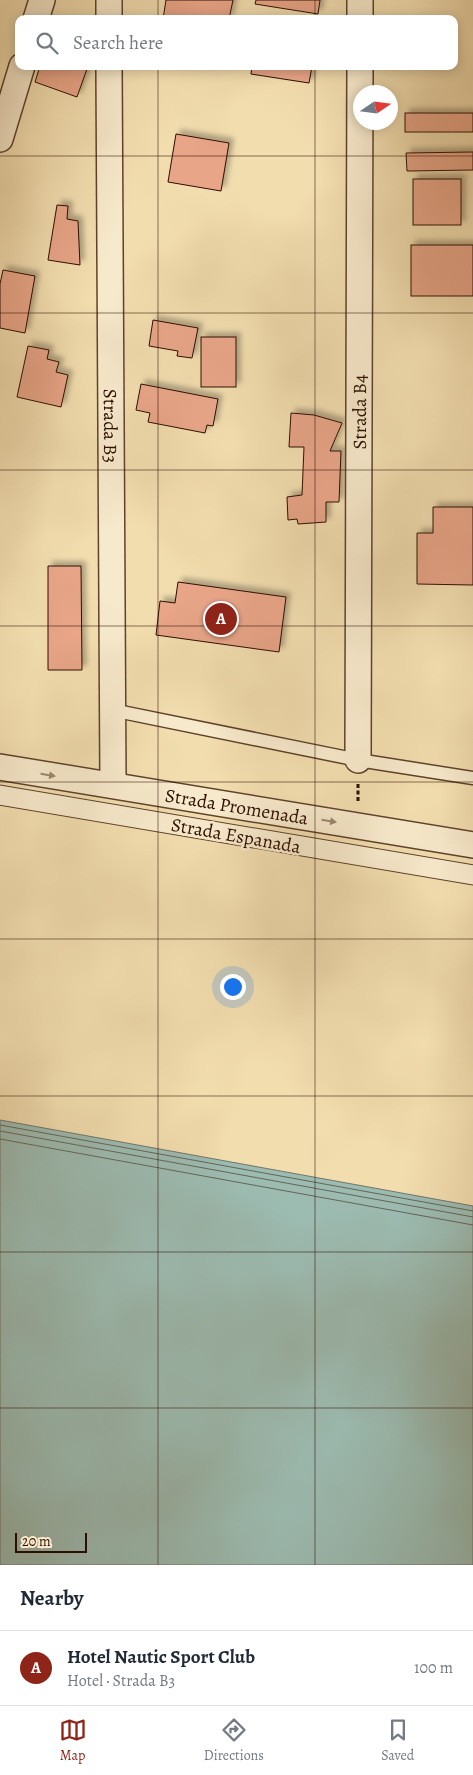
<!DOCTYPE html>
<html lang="en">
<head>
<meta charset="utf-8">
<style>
  :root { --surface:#fff; --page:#f2f2f3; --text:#1f2937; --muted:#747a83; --line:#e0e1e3; --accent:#8f2418 }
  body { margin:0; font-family:Alegreya,serif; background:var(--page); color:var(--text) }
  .compass { position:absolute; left:353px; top:85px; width:45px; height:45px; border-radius:50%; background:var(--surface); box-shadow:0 2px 12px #0003; rotate:77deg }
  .scale { position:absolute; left:15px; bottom:12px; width:72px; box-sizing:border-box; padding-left:5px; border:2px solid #2c0f00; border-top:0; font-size:14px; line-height:18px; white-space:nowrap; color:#2c0f00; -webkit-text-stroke:4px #f7e9cb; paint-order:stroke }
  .you { position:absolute; left:232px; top:986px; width:18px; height:18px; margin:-12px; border:4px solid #fff; border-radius:50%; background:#1a73e8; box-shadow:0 0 0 8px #1a73e833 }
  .badge { display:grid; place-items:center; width:32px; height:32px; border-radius:50%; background:var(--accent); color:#fff; font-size:16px; font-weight:700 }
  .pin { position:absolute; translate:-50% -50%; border:2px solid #fff; box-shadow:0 1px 5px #0006 }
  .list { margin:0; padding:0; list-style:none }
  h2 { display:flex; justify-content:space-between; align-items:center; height:65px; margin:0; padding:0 20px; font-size:21px }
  h2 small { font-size:16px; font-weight:400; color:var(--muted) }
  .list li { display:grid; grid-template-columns:32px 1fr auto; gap:15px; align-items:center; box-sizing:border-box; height:75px; padding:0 20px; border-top:1px solid var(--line) }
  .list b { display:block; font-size:19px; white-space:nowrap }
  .list p { margin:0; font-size:16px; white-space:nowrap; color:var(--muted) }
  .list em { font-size:16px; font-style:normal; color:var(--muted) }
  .icon { flex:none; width:28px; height:28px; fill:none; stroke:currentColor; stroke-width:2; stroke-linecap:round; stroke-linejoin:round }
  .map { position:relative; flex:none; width:473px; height:1565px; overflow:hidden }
  .search { position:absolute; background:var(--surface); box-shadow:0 2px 12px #0003; left:15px; right:15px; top:15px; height:55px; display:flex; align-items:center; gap:12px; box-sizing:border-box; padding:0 18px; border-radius:10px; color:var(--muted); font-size:19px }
  .sheet { height:140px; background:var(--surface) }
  nav { display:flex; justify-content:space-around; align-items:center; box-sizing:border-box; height:70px; border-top:1px solid var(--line); background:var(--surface); font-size:14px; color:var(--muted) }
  nav a { display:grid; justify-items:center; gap:2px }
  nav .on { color:var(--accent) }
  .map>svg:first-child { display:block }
  .water { fill:#9cbbb1; stroke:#6f766a }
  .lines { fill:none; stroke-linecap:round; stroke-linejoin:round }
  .shore { stroke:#646558; stroke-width:1 }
  .building { fill:#e8a588; stroke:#2c0f00; filter:url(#shadow) }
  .service-casing { stroke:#5e422c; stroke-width:15 }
  .pedestrian-casing { stroke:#5e422c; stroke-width:21 }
  .minor-casing { stroke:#5e422c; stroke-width:28 }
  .path { stroke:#2c0f00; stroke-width:3; stroke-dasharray:4 2.5; stroke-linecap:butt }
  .service { stroke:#f7e9cb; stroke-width:12 }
  .pedestrian { stroke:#f7e9cb; stroke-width:19 }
  .minor { stroke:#f7e9cb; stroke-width:25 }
  .oneway { fill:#9c8770 }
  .grid { fill:none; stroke:#2c0f00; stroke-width:1; stroke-opacity:0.55 }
  .labels { text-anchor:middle; stroke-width:5; stroke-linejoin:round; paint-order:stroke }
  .street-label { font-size:19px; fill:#2c0f00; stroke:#f7e9cb }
</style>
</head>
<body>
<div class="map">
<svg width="473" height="1565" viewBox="0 0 473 1565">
  <defs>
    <filter id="shadow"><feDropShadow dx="4.5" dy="-4.5" stdDeviation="2.5" flood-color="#0004"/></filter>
  </defs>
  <rect width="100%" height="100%" fill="#f2ddaf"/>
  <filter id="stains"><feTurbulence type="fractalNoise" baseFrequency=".004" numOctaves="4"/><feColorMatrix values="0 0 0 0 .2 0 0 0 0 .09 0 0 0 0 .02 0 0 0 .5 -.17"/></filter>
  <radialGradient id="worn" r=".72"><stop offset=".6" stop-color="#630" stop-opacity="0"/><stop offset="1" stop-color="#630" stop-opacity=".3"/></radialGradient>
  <!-- water -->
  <polygon class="water" points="0,1120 473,1206 473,1565 0,1565"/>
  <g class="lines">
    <!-- shore -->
    <g class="shore">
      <polyline points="0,1125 473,1211"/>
      <polyline points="0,1131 473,1217"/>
      <polyline points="0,1139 473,1225"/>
    </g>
  </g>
  <!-- building -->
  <g class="building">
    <polygon points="166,0 233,0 229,19 163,19"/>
    <polygon points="256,0 320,0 318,14 255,4"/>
    <polygon points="40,66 88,66 77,97 35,82"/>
    <polygon points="252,66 312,66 309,83 251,74"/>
    <rect x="405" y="113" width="68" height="19"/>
    <polygon points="176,134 229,143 221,191 168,182"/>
    <polygon points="473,152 473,170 407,171 406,153"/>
    <rect x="413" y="179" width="48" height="46"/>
    <polygon points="57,205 68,206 67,219 78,221 80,265 48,260"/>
    <rect x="411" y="245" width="62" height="51"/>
    <polygon points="3,270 35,276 25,333 0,328 0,284"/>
    <polygon points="153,320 198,328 192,358 177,356 178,351 149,346"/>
    <rect x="201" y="337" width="35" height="50"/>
    <polygon points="28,346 49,350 47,359 59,362 56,372 68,375 61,407 17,397"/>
    <polygon points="141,384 218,399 213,426 207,425 205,433 148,422 150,413 136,410"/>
    <polygon points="291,413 314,415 342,423 330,451 341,451 339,502 326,502 326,522 298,524 297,519 288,520 287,497 302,495 304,447 289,447"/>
    <polygon points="433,507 473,507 473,585 417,584 417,533 433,533"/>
    <polygon points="48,566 81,566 82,670 48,670"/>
    <polygon points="178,582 286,597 279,652 156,635 160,601 175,603"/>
  </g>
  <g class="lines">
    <defs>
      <polyline id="service" points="112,710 358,760 473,778"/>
      <polyline id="pedestrian" points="0,795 473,875"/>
      <g id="minor">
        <polyline points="109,0 109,19"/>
        <polyline points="36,19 42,0"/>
        <polyline points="360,19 360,0"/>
        <path id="s1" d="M109 66 113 785"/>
        <polyline points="0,139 22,66"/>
        <path id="s2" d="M358 760 360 66"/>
        <path id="s3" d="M0 767 473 845"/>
      </g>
    </defs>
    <!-- service casing -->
    <use href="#service" class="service-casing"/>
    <!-- pedestrian casing -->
    <use href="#pedestrian" class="pedestrian-casing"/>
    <!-- minor casing -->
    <use href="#minor" class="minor-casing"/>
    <!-- path -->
    <polyline class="path" points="358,801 358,782"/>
    <!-- service -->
    <use href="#service" class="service"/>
    <!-- pedestrian -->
    <use href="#pedestrian" class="pedestrian"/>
    <!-- minor -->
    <use href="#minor" class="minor"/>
  </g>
  <!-- one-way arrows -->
  <defs><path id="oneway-solid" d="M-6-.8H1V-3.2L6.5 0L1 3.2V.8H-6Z" transform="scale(1.25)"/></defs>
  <g class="oneway">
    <use href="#oneway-solid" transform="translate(48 775) rotate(9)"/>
    <use href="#oneway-solid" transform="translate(329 821) rotate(9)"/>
  </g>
  <!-- grid -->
  <path class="grid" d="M158 0V19M315 0V19M158 66V1565M315 66V1565M0 156H473M0 313H473M0 470H473M0 626H473M0 782H473M0 939H473M0 1096H473M0 1252H473M0 1408H473"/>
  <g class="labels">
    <!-- street labels -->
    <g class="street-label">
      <text dy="7" stroke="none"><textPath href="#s2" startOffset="348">Strada B4</textPath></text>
      <text dy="7" stroke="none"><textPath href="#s1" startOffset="360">Strada B3</textPath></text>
      <text dy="7" stroke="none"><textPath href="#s3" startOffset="240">Strada Promenada</textPath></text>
      <text transform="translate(236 835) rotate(10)" y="7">Strada Espanada</text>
    </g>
  </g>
  <rect width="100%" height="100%" filter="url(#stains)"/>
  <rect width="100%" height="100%" fill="url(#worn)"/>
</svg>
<svg class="compass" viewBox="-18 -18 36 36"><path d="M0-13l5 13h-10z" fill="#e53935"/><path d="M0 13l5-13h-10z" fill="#747a83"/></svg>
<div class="scale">20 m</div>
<div class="you"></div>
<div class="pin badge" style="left:221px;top:619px">A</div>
<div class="search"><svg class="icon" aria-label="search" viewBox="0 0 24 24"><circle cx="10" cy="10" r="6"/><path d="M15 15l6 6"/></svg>Search here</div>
</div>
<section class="sheet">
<h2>Nearby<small></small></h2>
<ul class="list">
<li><span class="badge">A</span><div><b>Hotel Nautic Sport Club</b><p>Hotel · Strada B3</p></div><em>100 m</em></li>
</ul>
</section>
<nav>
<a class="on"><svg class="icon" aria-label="map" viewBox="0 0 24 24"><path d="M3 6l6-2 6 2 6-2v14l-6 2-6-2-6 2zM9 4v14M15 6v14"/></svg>Map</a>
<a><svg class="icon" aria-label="directions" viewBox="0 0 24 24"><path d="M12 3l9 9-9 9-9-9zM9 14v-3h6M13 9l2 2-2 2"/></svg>Directions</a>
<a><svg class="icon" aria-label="saved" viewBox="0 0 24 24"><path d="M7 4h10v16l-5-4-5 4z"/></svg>Saved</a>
</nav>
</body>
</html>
